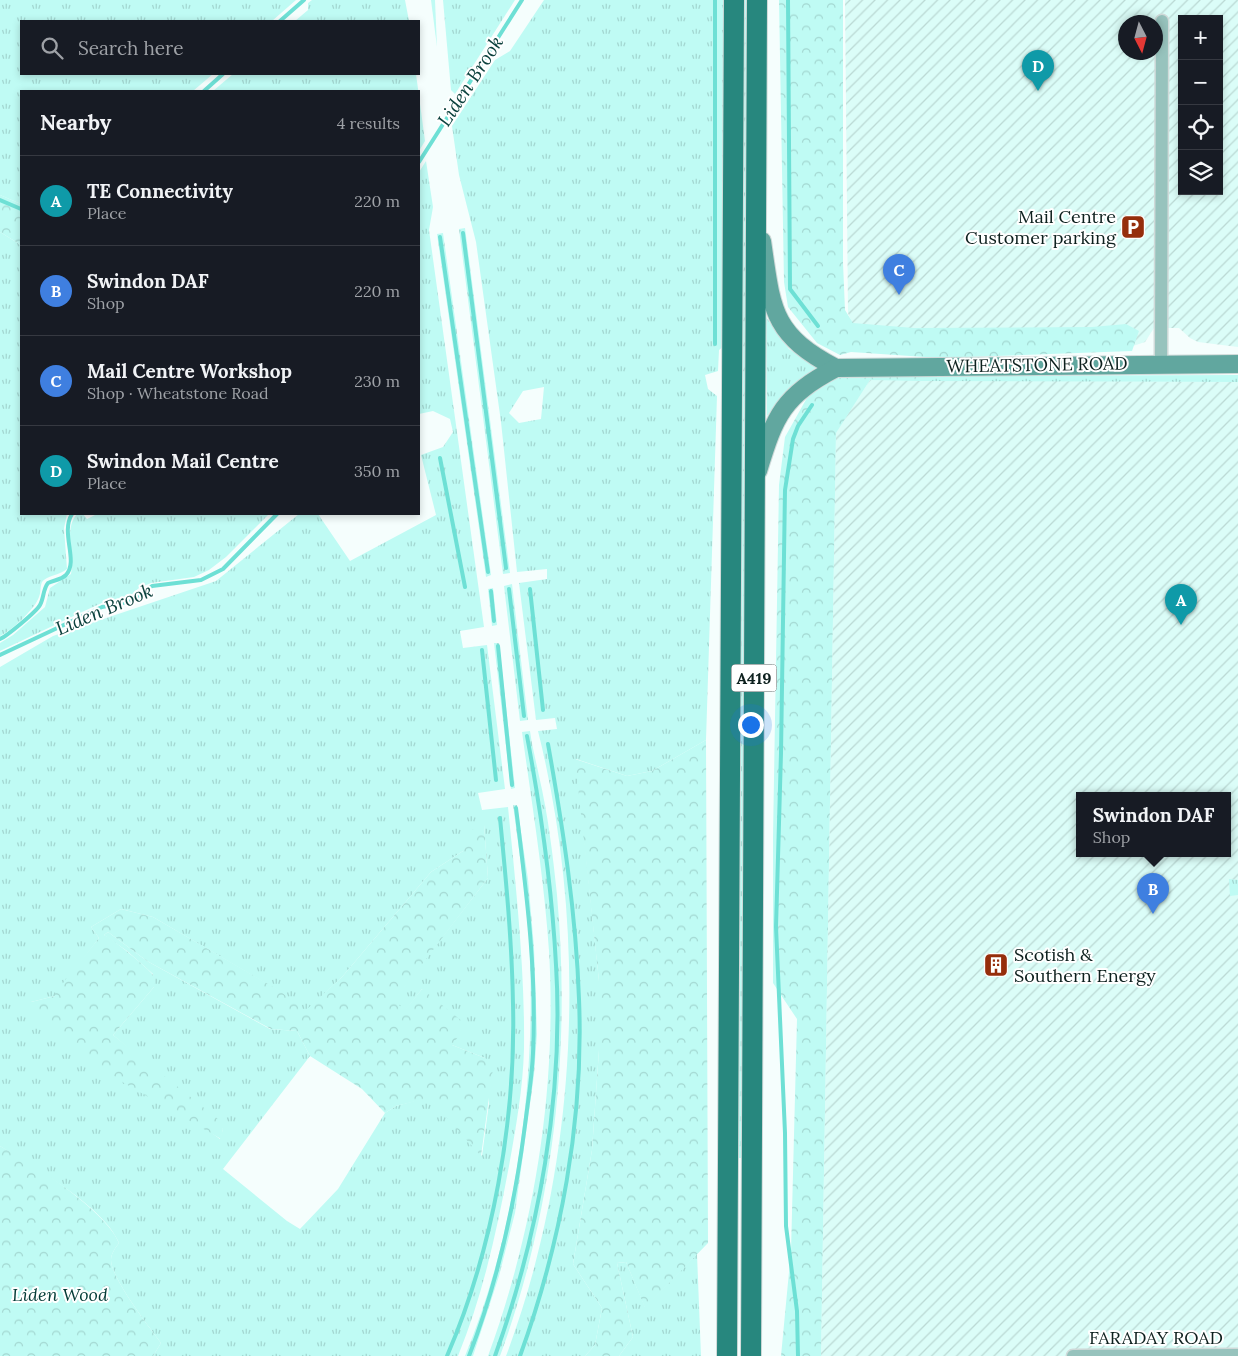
<!DOCTYPE html>
<html lang="en">
<head>
<meta charset="utf-8">
<style>
  :root { --surface:#171b24; --page:#242831; --text:#f1f3f6; --muted:#9ea1a6; --line:#363941; --accent:#0f766e }
  body { margin:0; font-family:Lora,serif; background:var(--page); color:var(--text) }
  .controls { position:absolute; right:15px; top:15px; display:grid; overflow:hidden; border-radius:0px; box-shadow:0 2px 8px #0003 }
  .controls button { width:45px; height:45px; display:grid; place-items:center; padding:0; border:0; border-bottom:1px solid var(--line); background:var(--surface); color:var(--text); font:25px sans-serif }
  .compass { position:absolute; left:1118px; top:15px; width:45px; height:45px; border-radius:50%; background:var(--surface); box-shadow:0 2px 8px #0003; rotate:174deg }
  .you { position:absolute; left:750px; top:724px; width:18px; height:18px; margin:-12px; border:4px solid #fff; border-radius:50%; background:#1a73e8; box-shadow:0 0 0 8px #1a73e833 }
  .badge { display:grid; place-items:center; width:32px; height:32px; border-radius:50%; background:var(--accent); color:#fff; font-size:16px; font-weight:700 }
  .pin { position:absolute; translate:-50% -41px; filter:drop-shadow(0 1px 2px #0008) }
  .pin::after { content:''; position:absolute; top:26px; width:18px; height:15px; background:inherit; clip-path:polygon(0 0,100% 0,50% 100%) }
  .popup { position:absolute; left:1076px; top:792px; width:155px; height:65px; box-sizing:border-box; display:grid; place-content:center; border-radius:0px; background:var(--surface); filter:drop-shadow(0 1px 4px #0005); font-size:16px; white-space:nowrap; color:var(--muted) }
  .popup b { font-size:19px; color:var(--text) }
  .popup::after { content:''; position:absolute; left:50%; top:100%; margin-left:-10px; border:10px solid transparent; border-top-color:var(--surface) }
  .list { margin:0; padding:0; list-style:none }
  h2 { display:flex; justify-content:space-between; align-items:center; height:65px; margin:0; padding:0 20px; font-size:21px }
  h2 small { font-size:16px; font-weight:400; color:var(--muted) }
  .list li { display:grid; grid-template-columns:32px 1fr auto; gap:15px; align-items:center; box-sizing:border-box; height:90px; padding:0 20px; border-top:1px solid var(--line) }
  .list b { display:block; font-size:19px; white-space:nowrap }
  .list p { margin:0; font-size:16px; white-space:nowrap; color:var(--muted) }
  .list em { font-size:16px; font-style:normal; color:var(--muted) }
  .icon { flex:none; width:28px; height:28px; fill:none; stroke:currentColor; stroke-width:2; stroke-linecap:round; stroke-linejoin:round }
  .map { position:relative; flex:none; width:1238px; height:1356px; overflow:hidden }
  .search { position:absolute; background:var(--surface); box-shadow:0 2px 8px #0003; left:20px; top:20px; width:400px; height:55px; display:flex; align-items:center; gap:12px; box-sizing:border-box; padding:0 18px; border-radius:0px; color:var(--muted); font-size:19px }
  .panel { position:absolute; background:var(--surface); box-shadow:0 2px 8px #0003; left:20px; top:90px; width:400px; height:425px; border-radius:0px }
  .map>svg:first-child { display:block }
  .industrial { fill:url(#industrial-furrows); fill-rule:evenodd }
  .grass { fill:url(#grass-tufts); fill-rule:evenodd }
  .forest { fill:url(#forest-crowns) }
  .lines { fill:none; stroke-linecap:round; stroke-linejoin:round }
  .stream { stroke:#6ee0d5; stroke-width:4 }
  .minor-casing { stroke:#d0dad9; stroke-width:15 }
  .secondary-casing { stroke:#d0dad9; stroke-width:20 }
  .trunk-casing { stroke:#d0dad9; stroke-width:22 }
  .minor { stroke:#97c3bd; stroke-width:12 }
  .secondary { stroke:#61a79f; stroke-width:18 }
  .trunk { stroke:#27877e; stroke-width:20 }
  .labels { text-anchor:middle; stroke-width:4; stroke-linejoin:round; paint-order:stroke }
  .shield { fill:#fff; stroke:#566362; stroke-width:1 }
  .shield-label { font-size:16px; font-weight:bold; fill:#0d201e }
  .poi-label { font-size:18px; fill:#0d201e; stroke:#fff; text-anchor:end }
  .street-label { font-size:18px; fill:#0d201e; stroke:#fff }
  .park-label { font-size:18px; font-style:italic; fill:#023b36; stroke:#fff }
  .water-label { font-size:19px; font-style:italic; fill:#0d423e; stroke:#fff }
</style>
</head>
<body>
<div class="map">
<svg width="1238" height="1356" viewBox="0 0 1238 1356">
  <defs>
    <pattern id="industrial-furrows" width="10" height="10" patternUnits="userSpaceOnUse" patternTransform="scale(1.25)"><rect width="10" height="10" fill="#dbfdf8"/><path d="M-1 1l2-2M0 10L10 0M9 11l2-2" fill="none" stroke="#bbd9d4"/></pattern>
    <pattern id="grass-tufts" width="24" height="20" patternUnits="userSpaceOnUse" patternTransform="scale(1.25)"><rect width="24" height="20" fill="#bffbf4"/><path d="M3 7l-1-3M5 7V3M7 7l1-3M15 17l-1-3M17 17v-4M19 17l1-3" fill="none" stroke="#a3d7d1"/></pattern>
    <pattern id="forest-crowns" width="20" height="18" patternUnits="userSpaceOnUse" patternTransform="scale(1.25)"><rect width="20" height="18" fill="#bffbf4"/><path d="M2 6a3 3 0 1 1 6 0M12 15a3 3 0 1 1 6 0" fill="none" stroke="#a3d7d1"/></pattern>
  </defs>
  <rect width="100%" height="100%" fill="#f5fefd"/>
  <!-- industrial -->
  <g class="industrial">
    <path d="M845 0H1238V347L1198 342 1190 338 1179 328H1154L1145 342 1127 348 863 351 848 313ZM1182 19H1219V191H1182ZM1126 22H1156V52H1126Z"/>
    <path d="M870 380 1238 382V1356H821L836 432ZM1079 795H1227V853H1079Z"/>
  </g>
  <!-- grass -->
  <g class="grass">
    <polygon points="0,0 296,0 272,21 21,21 21,74 213,74 193,91 21,91 21,204 0,195"/>
    <polygon points="312,0 405,0 409,21 295,21 308,10 308,3"/>
    <polygon points="431,0 435,0 437,47"/>
    <polygon points="443,0 515,0 455,94 451,90"/>
    <path d="M544 0H726L725 345 719 350 718 371 705 375 708 389 717 396 706 740 652 771 627 776 576 759 599 981V1050L592 1150 573 1264 602 1308 595 1345 585 1356H506C579 1162 588 931 538 731L557 729 555 718 536 720 519 583 547 579V569L517 572 501 422 476 242 459 175 452 126 495 60 510 51ZM544 387 541 419 519 423 509 413 523 391Z"/>
    <polygon points="742,0 749,0 743,1158 737,1158"/>
    <polygon points="233,74 416,74 425,141 419,151 419,91 213,91"/>
    <path d="M426 161 433 207 429 230 484 627 460 631 463 648 487 645 505 789 478 793 482 810 508 807C516 888 525 968 524 1049 523 1088 516 1127 509 1166 497 1230 483 1295 458 1356H153L161 1343C150 1328 111 1278 111 1260 111 1254 115 1248 119 1243 105 1207 32 1166 0 1146V667L53 636 216 581 299 514H318L350 561 436 515 421 455 443 447 453 432 450 419 433 411 419 414V172ZM484 825 488 878 393 1001 405 1011 422 989 452 1045 485 1058 489 1103 482 1156 429 1097 396 1106 385 1113 338 1189 300 1229 287 1221 223 1169 310 1056 297 1031 270 1029 147 961 108 932 104 935 127 951 153 974 154 987 113 1035 223 1129 220 1139 31 1002 55 996 99 938 91 927 121 909 153 917 279 991 305 1012 342 977 431 872 463 851Z"/>
    <polygon points="465,228 510,573 503,574 459,229"/>
    <path d="M0 232 21 245V514H67L64 528 67 569C60 575 46 576 42 582 40 586 41 593 39 597 35 609 11 631 0 636Z"/>
    <polygon points="443,233 491,575 486,577 437,234"/>
    <polygon points="766,317 789,349 817,367 789,388 767,416"/>
    <polygon points="1238,375 1238,382 919,381 919,376"/>
    <path d="M77 514H83L87 519 97 514H269L226 557 209 570 194 577 151 583 139 588 130 596 104 602 82 612 0 651V643L13 635 45 607 50 588 71 574C75 555 63 530 77 514Z"/>
    <polygon points="512,584 528,720 520,721 504,586"/>
    <polygon points="493,588 497,625 492,626 488,589"/>
    <polygon points="494,643 499,643 515,788 511,789"/>
    <path d="M530 731C532 746 536 761 539 776 548 814 553 856 557 895 571 1050 554 1209 500 1356H488C535 1227 557 1088 549 951 544 877 532 805 522 732Z"/>
    <path d="M513 805H517L528 879 534 947 537 1034 534 1075 515 1213 499 1276 473 1356H465C517 1230 537 1077 529 941 526 896 519 850 513 805Z"/>
    <polygon points="1229,879 1238,880 1238,895 1230,896"/>
    <polygon points="697,1254 701,1356 619,1356 633,1337 617,1263 626,1262 645,1307"/>
  </g>
  <!-- forest -->
  <g class="forest">
    <polygon points="779,0 843,0 843,263 845,310 853,323 914,328 1092,327 1126,324 1139,331 1132,351 940,358 851,352 840,355 817,343 788,307 784,282"/>
    <polygon points="0,195 21,204 21,245 0,232"/>
    <polygon points="919,376 919,381 870,380 836,433 821,1356 781,1356 791,1251 797,1019 773,983 773,837 779,485 785,437 808,396 837,378"/>
    <polygon points="706,740 708,1243 645,1308 626,1262 617,1263 633,1337 619,1356 585,1356 595,1345 602,1308 573,1264 592,1150 599,1050 599,981 575,759 627,776 652,771"/>
    <path d="M484 824 488 878 394 1001 405 1010 422 989 467 1025 452 1045 485 1058 493 1068 481 1156 429 1098 396 1106 385 1113 362 1089 310 1056 297 1031 271 1029 147 961 108 932 104 935C112 938 149 969 153 975 156 979 155 983 154 987L113 1035 218 1119 223 1129 221 1139 124 1083 67 1044 31 1011V1002L55 996V993L99 938 91 927 121 909 153 917 280 991 305 1011 342 977 431 872 463 851 465 833Z"/>
    <path d="M0 1146C8 1151 16 1154 24 1159 49 1175 109 1216 119 1243 115 1248 111 1254 111 1260 111 1278 150 1328 161 1343L153 1356H0Z"/>
  </g>
  <g class="lines">
    <!-- stream -->
    <g class="stream">
      <polyline points="788,0 790,289 818,326"/>
      <polyline points="280,21 304,0"/>
      <polyline points="204,91 223,74"/>
      <polyline points="419,162 522,0"/>
      <polyline points="0,200 21,209"/>
      <polyline points="463,233 506,568"/>
      <polyline points="440,237 488,572"/>
      <polyline points="715,344 715,0"/>
      <polyline points="440,458 465,587"/>
      <polyline points="509,589 524,716"/>
      <polyline points="530,589 543,710"/>
      <polyline points="491,591 494,621"/>
      <path d="M0 639C7 636 36 612 40 605 44 598 43 589 48 583 54 580 61 580 66 575 79 561 60 533 72 514"/>
      <polyline points="498,646 512,785"/>
      <polyline points="482,650 496,780"/>
      <polyline points="0,655 102,607 132,601 152,586 201,580 223,569 277,514"/>
      <path d="M447 1356C493 1250 516 1119 513 1004 512 942 506 880 500 818"/>
      <path d="M469 1356C498 1281 515 1204 525 1125 528 1101 532 1077 533 1053 537 971 526 889 516 808"/>
      <path d="M495 1356C539 1234 564 1095 556 965 552 888 541 811 527 736"/>
      <path d="M520 1356C561 1243 584 1120 579 999 576 913 563 828 548 744"/>
      <polyline points="798,1356 797,1311 786,1226 785,1133 776,927 781,753 785,490 793,439 798,426 812,405"/>
    </g>
    <defs>
      <g id="minor">
        <polyline points="1161,364 1162,21"/>
        <polyline points="1073,1356 1238,1355"/>
      </g>
      <g id="secondary">
        <path d="M762 241C772 309 771 334 836 368"/>
        <path d="M758 471C775 415 783 396 836 368L1238 364"/>
      </g>
      <g id="trunk">
        <polyline points="727,1356 734,0"/>
        <polyline points="751,1356 757,0"/>
      </g>
    </defs>
    <!-- minor casing -->
    <use href="#minor" class="minor-casing"/>
    <!-- secondary casing -->
    <use href="#secondary" class="secondary-casing"/>
    <!-- trunk casing -->
    <use href="#trunk" class="trunk-casing"/>
    <!-- minor -->
    <use href="#minor" class="minor"/>
    <!-- secondary -->
    <use href="#secondary" class="secondary"/>
    <!-- trunk -->
    <use href="#trunk" class="trunk"/>
  </g>
  <!-- icons -->
  <defs>
    <symbol id="parking-square" viewBox="-11 -11 22 22"><rect x="-9" y="-9" width="18" height="18" rx="4" fill="#952e0c" stroke="#fff"/><path d="M-3.5-5.5H1a3.5 3.5 0 0 1 0 7H-1V5.5H-3.5ZM-1-3.4V-.6H.8a1.4 1.4 0 0 0 0-2.8Z" fill="#fff"/></symbol>
    <symbol id="building-square" viewBox="-11 -11 22 22"><rect x="-9" y="-9" width="18" height="18" rx="4" fill="#952e0c" stroke="#fff"/><path d="M-4-6H4V6H1V3H-1V6H-4ZM-2.5-4.3h1.7v1.8h-1.7ZM.8-4.3h1.7v1.8H.8ZM-2.5-1h1.7V.8h-1.7ZM.8-1h1.7V.8H.8Z" fill="#fff"/></symbol>
  </defs>
  <g fill-rule="evenodd">
    <use href="#parking-square" x="1119" y="213" width="28" height="28"/>
    <use href="#building-square" x="982" y="951" width="28" height="28"/>
  </g>
  <g class="labels">
    <!-- shield labels -->
    <rect class="shield" x="731.5" y="664.5" width="45" height="27" rx="4"/>
    <g class="shield-label">
      <text x="754" y="684">A419</text>
    </g>
    <!-- poi labels -->
    <g class="poi-label">
      <text x="1116" y="223">Mail Centre<tspan x="1116" dy="21">Customer parking</tspan></text>
      <text x="1014" y="961" text-anchor="start">Scotish &amp;<tspan x="1014" dy="21">Southern Energy</tspan></text>
    </g>
    <!-- street labels -->
    <g class="street-label">
      <text transform="translate(1037 365) rotate(-1)" y="6">WHEATSTONE ROAD</text>
      <text x="1156" y="1344">FARADAY ROAD</text>
    </g>
    <!-- park labels -->
    <g class="park-label">
      <text x="60" y="1301">Liden Wood</text>
    </g>
    <!-- water labels -->
    <g class="water-label">
      <text transform="translate(470 81) rotate(-57)" y="7">Liden Brook</text>
      <text transform="translate(104 609) rotate(-23)" y="7">Liden Brook</text>
    </g>
  </g>
</svg>
<div class="controls">
<button>+</button>
<button>−</button>
<button><svg class="icon" aria-label="locate" viewBox="0 0 24 24"><circle cx="12" cy="12" r="6"/><path d="M12 2v4M12 18v4M2 12h4M18 12h4"/></svg></button>
<button><svg class="icon" aria-label="layers" viewBox="0 0 24 24"><path d="M12 4l9 5-9 5-9-5zM3 14l9 5 9-5"/></svg></button>
</div>
<svg class="compass" viewBox="-18 -18 36 36"><path d="M0-13l5 13h-10z" fill="#e53935"/><path d="M0 13l5-13h-10z" fill="#9ea1a6"/></svg>
<div class="you"></div>
<div class="pin badge" style="left:1181px;top:625px;background:#0f9aa8">A</div>
<div class="pin badge" style="left:1153px;top:914px;background:#3f7fe0">B</div>
<div class="popup"><b>Swindon DAF</b>Shop</div>
<div class="pin badge" style="left:899px;top:295px;background:#3f7fe0">C</div>
<div class="pin badge" style="left:1038px;top:91px;background:#0f9aa8">D</div>
<div class="search"><svg class="icon" aria-label="search" viewBox="0 0 24 24"><circle cx="10" cy="10" r="6"/><path d="M15 15l6 6"/></svg>Search here</div>
<section class="panel">
<h2>Nearby<small>4 results</small></h2>
<ul class="list">
<li><span class="badge" style="background:#0f9aa8">A</span><div><b>TE Connectivity</b><p>Place</p></div><em>220 m</em></li>
<li><span class="badge" style="background:#3f7fe0">B</span><div><b>Swindon DAF</b><p>Shop</p></div><em>220 m</em></li>
<li><span class="badge" style="background:#3f7fe0">C</span><div><b>Mail Centre Workshop</b><p>Shop · Wheatstone Road</p></div><em>230 m</em></li>
<li><span class="badge" style="background:#0f9aa8">D</span><div><b>Swindon Mail Centre</b><p>Place</p></div><em>350 m</em></li>
</ul>
</section>
</div>
</body>
</html>
